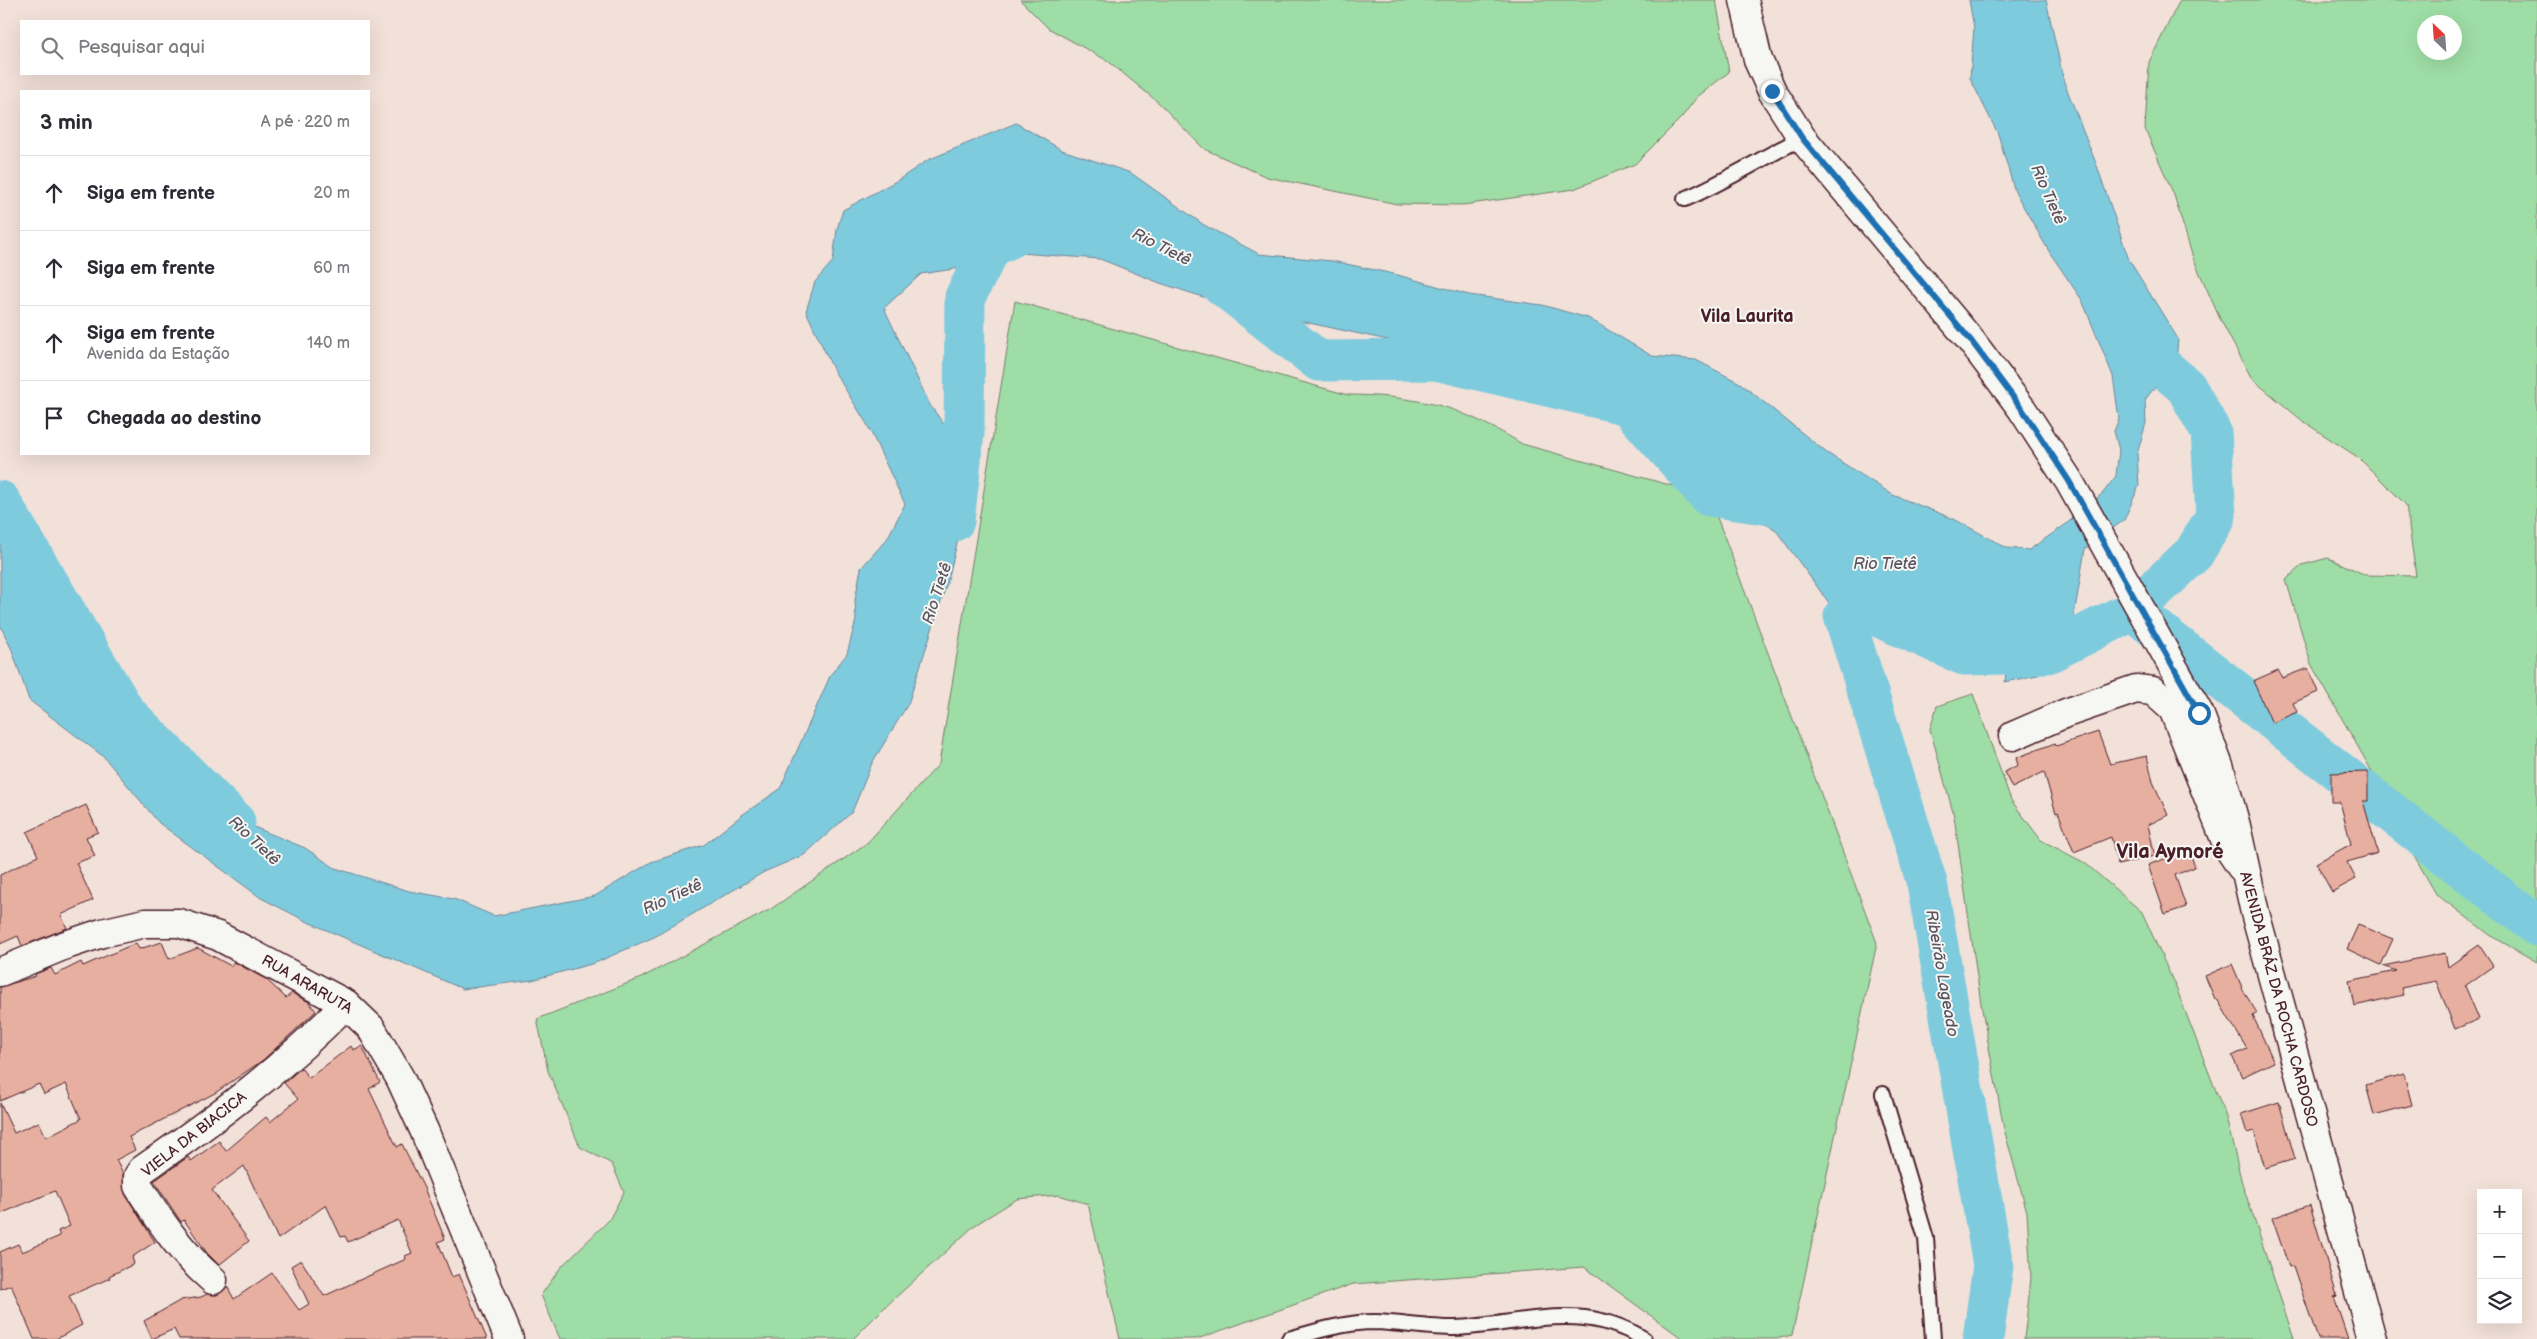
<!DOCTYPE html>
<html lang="pt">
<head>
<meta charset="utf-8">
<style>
  :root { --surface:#fff; --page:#f7f7f7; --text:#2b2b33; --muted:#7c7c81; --line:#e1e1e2 }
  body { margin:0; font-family:"Balsamiq Sans",sans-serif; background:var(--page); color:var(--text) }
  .controls { position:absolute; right:15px; bottom:15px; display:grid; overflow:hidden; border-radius:0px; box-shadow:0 5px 20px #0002 }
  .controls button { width:45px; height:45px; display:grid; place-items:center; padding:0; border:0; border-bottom:1px solid var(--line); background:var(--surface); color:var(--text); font:25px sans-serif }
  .compass { position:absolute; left:2417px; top:15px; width:45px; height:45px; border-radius:50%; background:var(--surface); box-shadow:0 5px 20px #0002; rotate:335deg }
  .stop { position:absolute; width:15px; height:15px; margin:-11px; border:4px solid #1f6fb2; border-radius:50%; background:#fff }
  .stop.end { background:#1f6fb2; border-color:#fff; box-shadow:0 1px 5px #0008 }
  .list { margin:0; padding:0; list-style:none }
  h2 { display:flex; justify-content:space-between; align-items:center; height:65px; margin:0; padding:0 20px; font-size:21px }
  h2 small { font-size:16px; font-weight:400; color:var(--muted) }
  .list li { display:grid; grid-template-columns:32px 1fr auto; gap:15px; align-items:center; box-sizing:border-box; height:75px; padding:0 20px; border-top:1px solid var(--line) }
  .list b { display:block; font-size:19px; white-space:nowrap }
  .list p { margin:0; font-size:16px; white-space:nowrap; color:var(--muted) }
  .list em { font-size:16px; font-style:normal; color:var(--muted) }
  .icon { flex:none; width:28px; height:28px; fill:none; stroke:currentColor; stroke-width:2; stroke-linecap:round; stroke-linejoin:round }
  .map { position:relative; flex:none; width:2537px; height:1339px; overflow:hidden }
  .search { position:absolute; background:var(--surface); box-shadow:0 5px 20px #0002; left:20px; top:20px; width:350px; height:55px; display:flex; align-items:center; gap:12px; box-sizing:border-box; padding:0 18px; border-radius:0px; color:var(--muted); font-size:19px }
  .panel { position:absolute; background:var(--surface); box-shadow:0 5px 20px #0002; left:20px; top:90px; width:350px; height:365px; border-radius:0px }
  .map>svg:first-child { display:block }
  .green { fill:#9edda5; stroke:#747e68; fill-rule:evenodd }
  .water { fill:#7fcbde; stroke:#6a8696 }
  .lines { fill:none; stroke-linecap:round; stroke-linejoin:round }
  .river { stroke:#7fcbde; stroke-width:41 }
  .building { fill:#e7afa0; stroke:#4a1f2b }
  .lane-casing { stroke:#4a1f2b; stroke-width:18 }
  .street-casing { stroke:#4a1f2b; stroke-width:31 }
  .secondary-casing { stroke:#4a1f2b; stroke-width:31 }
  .lane { stroke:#f6f6f2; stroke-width:14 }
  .street { stroke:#f6f6f2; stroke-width:28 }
  .secondary { stroke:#f6f6f2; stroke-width:28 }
  .route { stroke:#1f6fb2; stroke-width:6 }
  .labels { text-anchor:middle; stroke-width:4; stroke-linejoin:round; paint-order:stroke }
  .street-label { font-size:15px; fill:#4a1f2b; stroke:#f6f6f2 }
  .water-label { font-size:16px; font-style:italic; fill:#5a5361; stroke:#f6f6f2 }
  .quarter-label { font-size:18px; font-weight:bold; fill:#4a1f2b; stroke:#f6f6f2 }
  .district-label { font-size:20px; font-weight:bold; fill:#4a1f2b; stroke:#f6f6f2 }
</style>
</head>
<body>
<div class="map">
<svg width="2537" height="1339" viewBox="0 0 2537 1339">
  <rect width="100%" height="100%" fill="#f2e1d9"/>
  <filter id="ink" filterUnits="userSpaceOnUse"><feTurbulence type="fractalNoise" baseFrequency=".02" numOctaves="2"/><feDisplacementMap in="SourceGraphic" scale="10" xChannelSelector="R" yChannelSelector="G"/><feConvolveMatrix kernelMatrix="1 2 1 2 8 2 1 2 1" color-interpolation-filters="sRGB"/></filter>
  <g filter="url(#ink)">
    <!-- green -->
    <g class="green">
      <polygon points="1020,0 1716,0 1729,72 1696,98 1682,117 1635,164 1574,189 1463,205 1397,204 1267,177 1204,149 1159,103 1108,61 1048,28"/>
      <path d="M2180 0H2537V962L2490 935 2436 894 2403 836 2374 775 2311 664 2286 580 2302 565 2328 558 2366 575 2416 576 2406 505 2359 458 2304 422 2252 379 2220 319 2193 258 2174 195 2145 129 2149 62ZM2454 22V52H2424V22Z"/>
      <path d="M1015 301 1348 395C1376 395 1406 398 1433 404 1459 409 1500 430 1522 444L1709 496 1877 943 1792 1335 1776 1339H1683L1584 1267 1353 1284 1197 1339H1120L1088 1204 1059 1195 1017 1199 975 1225 883 1309 853 1339H560L541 1295 561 1267 609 1220 624 1192 612 1164 580 1147 548 1071 537 1019 641 978 771 909 867 843 939 764Z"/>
      <polygon points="1973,694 2011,800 2041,840 2085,863 2142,912 2177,990 2226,1117 2242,1183 2294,1339 2024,1339 2031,1278 2027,1212 2004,1129 1981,1004 1954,816 1930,729 1937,706"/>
    </g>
    <!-- water -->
    <polygon class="water" points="1969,0 2046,0 2064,82 2097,166 2129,260 2178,339 2175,374 2154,388 2145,400 2146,423 2137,454 2139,486 2124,520 2085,549 2074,616 2065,650 2037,675 2005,682 2008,653 1983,640 1934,625 1866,632 1832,607 1775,529 1709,496 1671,436 1590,384 1231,306 1160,283 1100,259 1007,252 954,269 921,274 884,308 930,405 958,444 967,502 948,580 908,704 872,763 852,812 804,855 764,872 654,937 595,963 532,980 463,989 308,922 261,898 159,823 104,757 29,700 12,650 0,625 0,506 6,515 23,570 71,656 101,689 145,750 204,787 232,818 305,848 335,868 409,891 454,899 494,916 595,896 651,862 704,845 742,815 780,789 831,674 847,654 856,620 855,600 861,568 887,539 905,504 867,424 834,371 806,311 815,282 833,261 837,229 843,210 898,180 928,160 1016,123 1062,150 1131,173 1204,225 1259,254 1332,261 1394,274 1469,295 1542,305 1588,318 1652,356 1696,360 1740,383 1827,453 1893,495 1954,519 2007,548 2029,550 2065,525 2103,493 2116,476 2119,450 2114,431 2119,419 2113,376 2082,300 2050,253 2015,192 1998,134 1970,78 1974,28"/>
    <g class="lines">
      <!-- river -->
      <g class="river">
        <polyline points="1208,274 1319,361 1436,360 1628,405 1709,496 1764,504"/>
        <polyline points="0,501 125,712 235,822"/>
        <polyline points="954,521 964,434 965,297 991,247 1029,229"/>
        <polyline points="1856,603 1859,608 1964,655 2048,653 2132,611 2194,553 2216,516 2211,432 2186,387 2129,338"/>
        <polyline points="2133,611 2537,926"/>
        <polyline points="1844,616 1927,883 1993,1265 1983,1339"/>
      </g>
    </g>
    <!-- building -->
    <g class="building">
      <polygon points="2308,668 2318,692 2293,703 2297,712 2272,723 2253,681 2278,670 2282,678"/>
      <polygon points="2098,732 2110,764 2147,756 2153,782 2168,815 2148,825 2155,856 2118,865 2111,837 2074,852 2058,812 2056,813 2044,772 2012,788 2004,772 2018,765 2016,758 2055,743 2056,746"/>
      <polygon points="2368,772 2368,801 2363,801 2378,853 2347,862 2356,879 2332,892 2316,863 2351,844 2340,802 2331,802 2331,773"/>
      <polygon points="86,805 98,832 86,837 95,856 76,863 93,900 61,915 67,928 22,946 18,936 0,944 0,875 38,856 27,832"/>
      <polygon points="2189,850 2195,867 2175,875 2186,907 2165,914 2148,865"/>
      <polygon points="2358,925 2393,939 2381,965 2347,949"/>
      <polygon points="162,942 169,959 198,948 231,966 234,962 267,980 286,998 292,993 309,1002 316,1011 263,1060 215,1093 129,1137 135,1150 116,1160 123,1174 125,1194 155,1242 132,1257 134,1264 109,1276 110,1278 69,1296 82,1325 56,1339 34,1339 11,1285 0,1289 0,1252 18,1244 22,1252 60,1236 58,1231 70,1226 55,1191 0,1214 0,1103 14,1133 39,1122 46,1137 81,1119 66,1084 44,1094 39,1084 0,1101 0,987 36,976 35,974 51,968 55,975 81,962 83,966 136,943 139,949"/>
      <polygon points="2479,945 2493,966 2465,986 2479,1019 2455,1029 2436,981 2401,988 2403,995 2354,1006 2349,981 2396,971 2383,966 2445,953 2448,967"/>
      <polygon points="2232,964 2244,992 2257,1013 2253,1016 2274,1062 2242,1077 2232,1056 2247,1049 2217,999 2215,999 2205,976"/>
      <polygon points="351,1046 353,1050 362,1046 380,1082 369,1089 397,1147 402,1144 424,1188 445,1239 438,1242 452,1277 459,1274 487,1339 179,1339 174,1329 152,1339 144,1321 181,1300 201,1297 207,1294 217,1295 227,1286 234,1299 272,1273 299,1310 309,1304 291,1266 301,1260 324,1296 406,1259 405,1256 412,1253 398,1220 348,1242 345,1236 341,1237 326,1205 278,1239 244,1166 212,1190 249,1241 219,1265 207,1253 184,1220 181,1222 154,1181 188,1157 191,1161 219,1141 226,1151 266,1117 270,1122 298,1099 284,1083 301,1068 309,1078"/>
      <polygon points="2404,1074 2412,1105 2374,1115 2366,1085"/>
      <polygon points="2279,1102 2295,1159 2265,1168 2254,1131 2247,1133 2241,1114"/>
      <polygon points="2310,1205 2337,1296 2334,1297 2348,1339 2318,1339 2293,1266 2289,1267 2272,1218"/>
    </g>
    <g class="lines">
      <defs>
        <g id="lane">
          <path d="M1685 199C1726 181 1762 158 1802 138"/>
          <polyline points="1883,1094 1926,1238 1933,1339"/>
          <path d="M1289 1339C1316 1331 1347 1322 1375 1322 1401 1323 1428 1328 1455 1328 1522 1325 1581 1299 1644 1339"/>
        </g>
        <g id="street">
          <polyline points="2013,736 2066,713 2136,689 2153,691 2173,709 2229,849 2241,867"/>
          <polyline points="0,972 63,946 102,933 145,923 179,923 218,936 346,1004 371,1028 400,1078 424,1130 509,1339"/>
          <path d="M213 1280C181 1253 160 1221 138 1186V1176L142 1170C214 1120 285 1067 346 1004"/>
        </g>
        <polyline id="secondary" points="1744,0 1758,60 1772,91 1802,138 1972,342 2022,409 2069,481 2199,713 2220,769 2236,826 2255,913 2372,1339"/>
      </defs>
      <!-- lane casing -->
      <use href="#lane" class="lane-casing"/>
      <!-- street casing -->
      <use href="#street" class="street-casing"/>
      <!-- secondary casing -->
      <use href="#secondary" class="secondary-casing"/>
      <!-- lane -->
      <use href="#lane" class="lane"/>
      <!-- street -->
      <use href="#street" class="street"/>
      <!-- secondary -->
      <use href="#secondary" class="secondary"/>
    </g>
  </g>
  <g class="lines" filter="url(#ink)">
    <!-- route -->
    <polyline class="route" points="1772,91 1802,138 1972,342 2022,409 2069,481 2199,713"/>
  </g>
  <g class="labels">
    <!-- street labels -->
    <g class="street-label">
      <text transform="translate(307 984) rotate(30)" y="5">RUA ARARUTA</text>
      <text transform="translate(2279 999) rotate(75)" y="5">AVENIDA BRÁZ DA ROCHA CARDOSO</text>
      <text transform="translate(194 1134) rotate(-38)" y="5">VIELA DA BIACICA</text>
    </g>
    <!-- water labels -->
    <g class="water-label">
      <text transform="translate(2049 194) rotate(66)" y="6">Rio Tietê</text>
      <text transform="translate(1162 246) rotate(27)" y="6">Rio Tietê</text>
      <text x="1885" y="569">Rio Tietê</text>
      <text transform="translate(936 593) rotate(-72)" y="6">Rio Tietê</text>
      <text transform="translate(255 840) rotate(43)" y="6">Rio Tietê</text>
      <text transform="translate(672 896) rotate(-25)" y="6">Rio Tietê</text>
      <text transform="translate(1943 973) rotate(80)" y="6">Ribeirão Lageado</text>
    </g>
    <!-- quarter labels -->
    <g class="quarter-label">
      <text x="1747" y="322">Vila Laurita</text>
    </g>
    <!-- district labels -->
    <g class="district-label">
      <text x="2170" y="858">Vila Aymoré</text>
    </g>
  </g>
</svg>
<div class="controls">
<button>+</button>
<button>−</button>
<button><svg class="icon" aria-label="layers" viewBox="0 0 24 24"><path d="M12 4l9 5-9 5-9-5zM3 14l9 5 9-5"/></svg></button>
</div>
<svg class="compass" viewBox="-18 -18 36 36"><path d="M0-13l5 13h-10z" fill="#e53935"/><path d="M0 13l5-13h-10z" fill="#7c7c81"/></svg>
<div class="stop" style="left:2199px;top:713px"></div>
<div class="stop end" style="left:1772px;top:91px"></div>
<div class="search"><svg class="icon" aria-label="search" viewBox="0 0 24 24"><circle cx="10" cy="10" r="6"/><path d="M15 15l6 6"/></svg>Pesquisar aqui</div>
<section class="panel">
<h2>3 min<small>A pé · 220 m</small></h2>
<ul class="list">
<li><svg class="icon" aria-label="ahead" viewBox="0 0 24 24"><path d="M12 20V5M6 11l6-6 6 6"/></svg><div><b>Siga em frente</b></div><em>20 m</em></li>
<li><svg class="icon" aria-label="ahead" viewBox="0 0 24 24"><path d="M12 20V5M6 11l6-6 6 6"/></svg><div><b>Siga em frente</b></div><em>60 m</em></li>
<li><svg class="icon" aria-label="ahead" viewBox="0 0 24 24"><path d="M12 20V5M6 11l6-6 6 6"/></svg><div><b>Siga em frente</b><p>Avenida da Estação</p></div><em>140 m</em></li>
<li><svg class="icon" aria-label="arrive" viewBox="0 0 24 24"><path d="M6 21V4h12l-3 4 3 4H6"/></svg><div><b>Chegada ao destino</b></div></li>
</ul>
</section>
</div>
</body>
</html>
